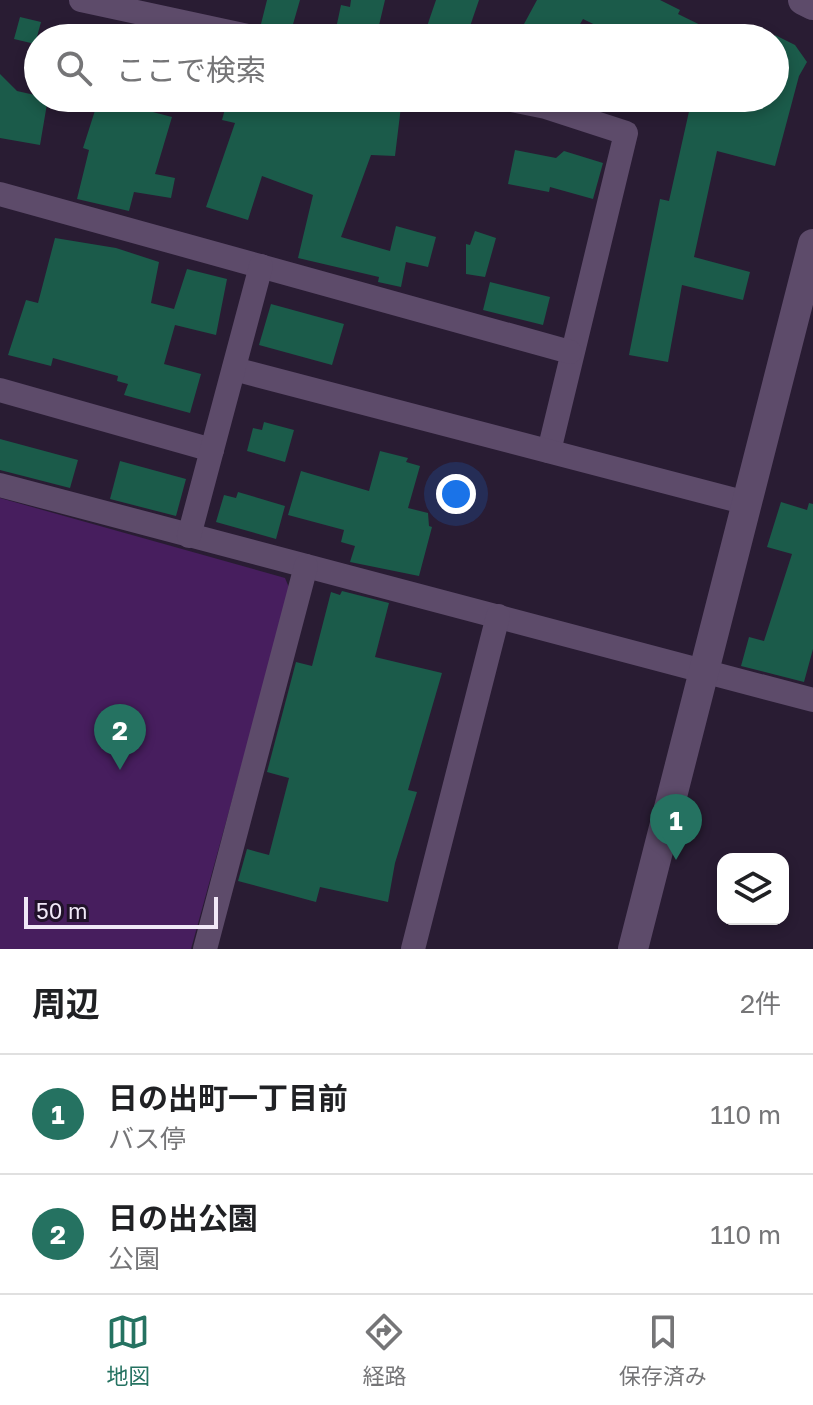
<!DOCTYPE html>
<html lang="ja">
<head>
<meta charset="utf-8">
<style>
  :root { --surface:#fff; --page:#f2f2f2; --text:#202124; --muted:#757577; --line:#e0e0e0; --accent:#257261 }
  body { margin:0; font-family:"Golos Text","Noto Sans JP",sans-serif; background:var(--page); color:var(--text) }
  .controls { position:absolute; right:24px; bottom:24px; display:grid; overflow:hidden; border-radius:16px; box-shadow:0 4px 12px #0003 }
  .controls button { width:72px; height:72px; display:grid; place-items:center; padding:0; border:0; border-bottom:2px solid var(--line); background:var(--surface); color:var(--text); font:40px sans-serif }
  .scale { position:absolute; left:24px; bottom:20px; width:194px; box-sizing:border-box; padding-left:8px; border:4px solid #f0e8f7; border-top:0; font-size:22px; line-height:28px; white-space:nowrap; color:#f0e8f7; -webkit-text-stroke:6px #201229; paint-order:stroke }
  .you { position:absolute; left:456px; top:494px; width:28px; height:28px; margin:-20px; border:6px solid #fff; border-radius:50%; background:#1a73e8; box-shadow:0 0 0 12px #1a73e833 }
  .badge { display:grid; place-items:center; width:52px; height:52px; border-radius:50%; background:var(--accent); color:#fff; font-size:26px; font-weight:700 }
  .pin { position:absolute; translate:-50% -66px; filter:drop-shadow(0 2px 4px #0008) }
  .pin::after { content:''; position:absolute; top:42px; width:28px; height:24px; background:inherit; clip-path:polygon(0 0,100% 0,50% 100%) }
  .list { margin:0; padding:0; list-style:none }
  h2 { display:flex; justify-content:space-between; align-items:center; height:104px; margin:0; padding:0 32px; font-size:34px }
  h2 small { font-size:26px; font-weight:400; color:var(--muted) }
  .list li { display:grid; grid-template-columns:52px 1fr auto; gap:24px; align-items:center; box-sizing:border-box; height:120px; padding:0 32px; border-top:2px solid var(--line) }
  .list b { display:block; font-size:30px; white-space:nowrap }
  .list p { margin:0; font-size:26px; white-space:nowrap; color:var(--muted) }
  .list em { font-size:26px; font-style:normal; color:var(--muted) }
  .icon { flex:none; width:44px; height:44px; fill:none; stroke:currentColor; stroke-width:2; stroke-linecap:round; stroke-linejoin:round }
  .map { position:relative; flex:none; width:813px; height:949px; overflow:hidden }
  .search { position:absolute; background:var(--surface); box-shadow:0 4px 12px #0003; left:24px; right:24px; top:24px; height:88px; display:flex; align-items:center; gap:20px; box-sizing:border-box; padding:0 28px; border-radius:44px; color:var(--muted); font-size:30px }
  .sheet { height:344px; background:var(--surface) }
  nav { display:flex; justify-content:space-around; align-items:center; box-sizing:border-box; height:112px; border-top:2px solid var(--line); background:var(--surface); font-size:22px; color:var(--muted) }
  nav a { display:grid; justify-items:center; gap:4px }
  nav .on { color:var(--accent) }
  .map>svg:first-child { display:block }
  .green { fill:#471e5e }
  .building { fill:#1b5b4a }
  .lines { fill:none; stroke-linecap:round; stroke-linejoin:round }
  .minor { stroke:#5d4b6a; stroke-width:24 }
  .tertiary { stroke:#5d4b6a; stroke-width:30 }
</style>
</head>
<body>
<div class="map">
<svg width="813" height="949" viewBox="0 0 813 949">
  <rect width="100%" height="100%" fill="#291c33"/>
  <!-- green -->
  <polygon class="green" points="0,498 285,578 290,590 191,949 0,949"/>
  <!-- building -->
  <g class="building">
    <polygon points="267,0 300,0 289,38 271,35 261,24"/>
    <polygon points="351,0 385,0 376,38 334,38 341,5 350,7"/>
    <polygon points="436,0 479,0 466,38 423,38"/>
    <polygon points="537,0 660,0 680,10 678,14 727,38 622,38 583,19 572,38 527,38 532,29 524,24"/>
    <polygon points="20,17 41,22 35,44 14,39"/>
    <polygon points="124,25 169,34 168,38 120,38"/>
    <polygon points="775,35 795,45 807,62 799,76 775,166 717,151 694,257 750,272 743,300 682,285 668,362 629,355 660,199 669,201 692,98 775,98"/>
    <polygon points="0,74 17,91 48,98 40,145 0,138"/>
    <polygon points="99,98 172,117 155,174 175,178 171,198 134,192 129,211 77,199 89,150 83,148"/>
    <polygon points="228,98 263,98 292,108 294,98 402,98 395,156 371,155 341,237 390,251 396,226 436,237 428,267 406,262 401,287 378,282 379,277 298,258 313,195 262,176 248,220 206,207 235,123 222,120"/>
    <polygon points="515,150 556,158 564,151 603,163 593,199 550,187 549,192 508,184"/>
    <polygon points="475,231 496,238 485,277 466,274 466,244 470,245"/>
    <polygon points="55,238 116,248 159,262 151,303 174,309 187,269 227,279 216,335 175,325 164,364 201,374 190,413 124,395 128,384 117,381 118,376 53,358 51,366 8,355 26,300 38,303"/>
    <polygon points="490,282 550,297 543,325 483,310"/>
    <polygon points="271,304 344,324 332,365 259,345"/>
    <polygon points="264,422 294,430 285,462 247,451 253,428 262,430"/>
    <polygon points="0,439 78,460 70,488 0,470"/>
    <polygon points="380,451 408,458 406,462 420,466 408,508 428,513 429,526 432,527 419,576 350,562 355,546 341,542 344,530 288,515 301,471 369,491"/>
    <polygon points="120,461 186,479 176,516 110,499"/>
    <polygon points="238,492 285,506 276,539 216,522 224,495 236,498"/>
    <polygon points="781,502 807,510 809,503 813,504 813,649 804,682 741,666 749,637 764,641 792,554 767,547"/>
    <polygon points="342,591 389,603 375,657 442,673 408,790 417,792 395,863 388,902 320,887 316,902 238,881 247,849 269,855 289,778 267,772 296,662 312,666 331,592 340,595"/>
  </g>
  <g class="lines">
    <!-- minor -->
    <g class="minor">
      <polyline points="81,0 257,38"/>
      <polyline points="502,98 546,107 626,133 549,451"/>
      <polyline points="0,194 570,352"/>
      <polyline points="234,369 747,503"/>
      <polyline points="0,390 212,450"/>
      <polyline points="0,485 813,700"/>
      <polyline points="189,536 261,266"/>
      <polyline points="205,949 306,566"/>
      <polyline points="413,949 498,616"/>
    </g>
    <!-- tertiary -->
    <g class="tertiary">
      <polyline points="803,0 813,5"/>
      <polyline points="633,949 813,244"/>
    </g>
  </g>
</svg>
<div class="controls">
<button><svg class="icon" aria-label="layers" viewBox="0 0 24 24"><path d="M12 4l9 5-9 5-9-5zM3 14l9 5 9-5"/></svg></button>
</div>
<div class="scale">50 m</div>
<div class="you"></div>
<div class="pin badge" style="left:676px;top:860px">1</div>
<div class="pin badge" style="left:120px;top:770px">2</div>
<div class="search"><svg class="icon" aria-label="search" viewBox="0 0 24 24"><circle cx="10" cy="10" r="6"/><path d="M15 15l6 6"/></svg>ここで検索</div>
</div>
<section class="sheet">
<h2>周辺<small>2件</small></h2>
<ul class="list">
<li><span class="badge">1</span><div><b>日の出町一丁目前</b><p>バス停</p></div><em>110 m</em></li>
<li><span class="badge">2</span><div><b>日の出公園</b><p>公園</p></div><em>110 m</em></li>
</ul>
</section>
<nav>
<a class="on"><svg class="icon" aria-label="map" viewBox="0 0 24 24"><path d="M3 6l6-2 6 2 6-2v14l-6 2-6-2-6 2zM9 4v14M15 6v14"/></svg>地図</a>
<a><svg class="icon" aria-label="directions" viewBox="0 0 24 24"><path d="M12 3l9 9-9 9-9-9zM9 14v-3h6M13 9l2 2-2 2"/></svg>経路</a>
<a><svg class="icon" aria-label="saved" viewBox="0 0 24 24"><path d="M7 4h10v16l-5-4-5 4z"/></svg>保存済み</a>
</nav>
</body>
</html>
